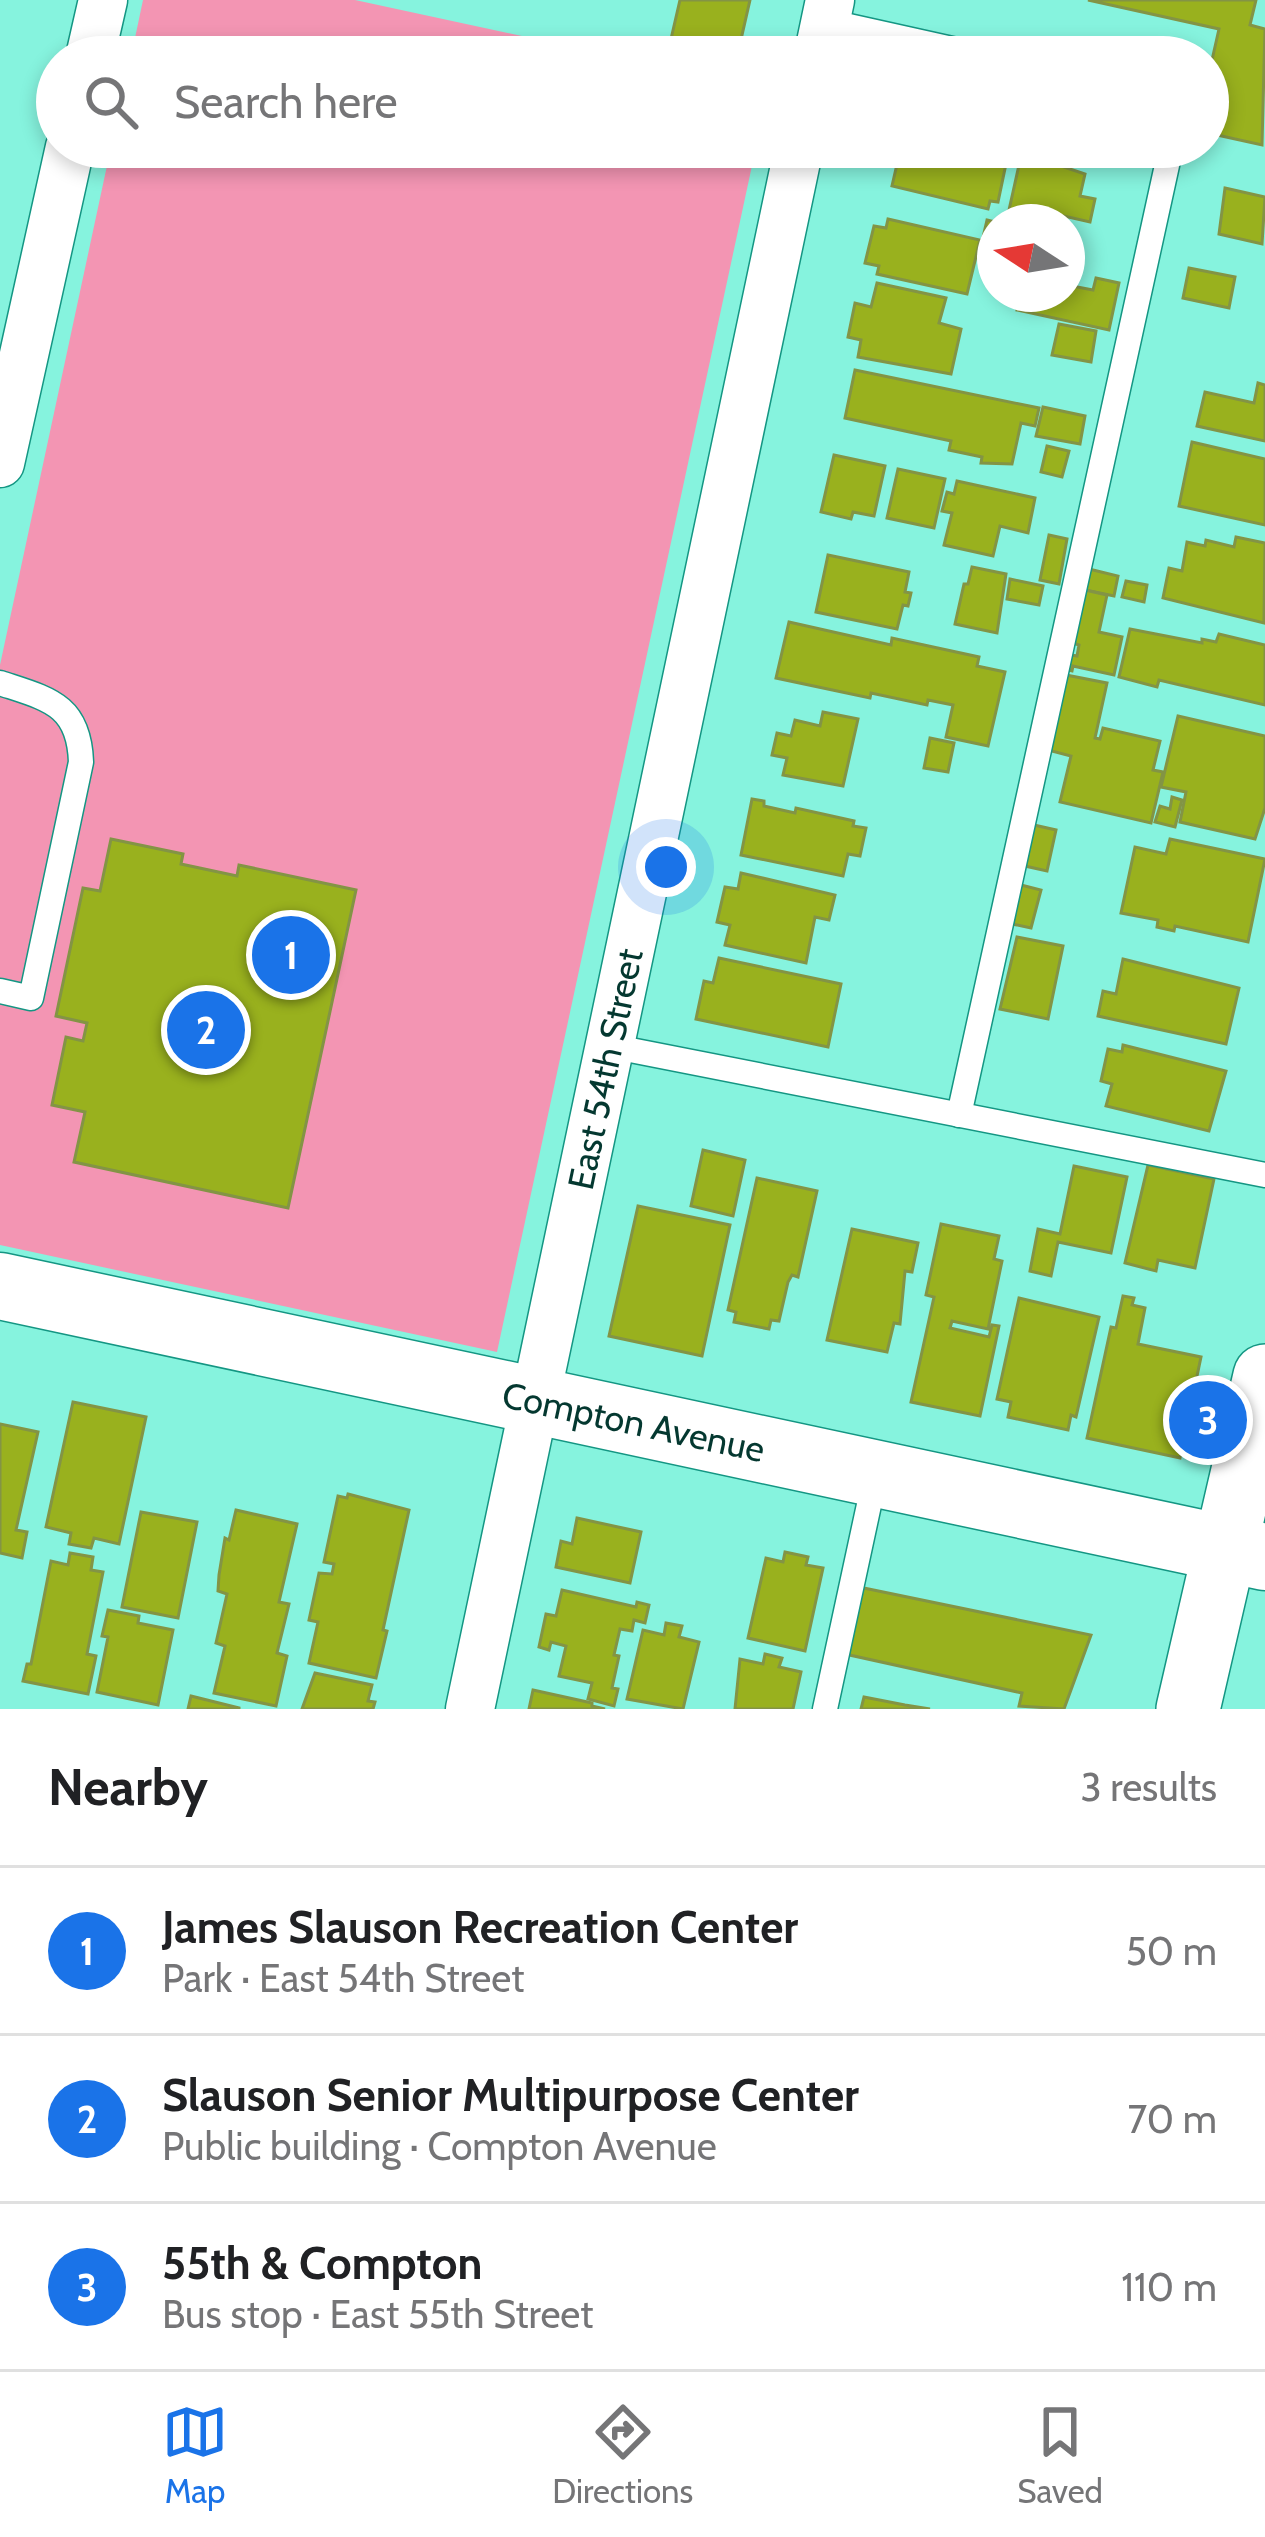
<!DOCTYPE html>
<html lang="en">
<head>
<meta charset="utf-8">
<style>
  :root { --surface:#fff; --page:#f6f6f6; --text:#202124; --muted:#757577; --line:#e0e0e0; --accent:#1a73e8 }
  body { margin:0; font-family:Cabin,sans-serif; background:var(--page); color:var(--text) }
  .compass { position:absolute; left:977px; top:204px; width:108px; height:108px; border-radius:50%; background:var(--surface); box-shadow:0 6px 18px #0003; rotate:282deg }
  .you { position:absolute; left:666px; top:867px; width:42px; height:42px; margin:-30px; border:9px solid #fff; border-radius:50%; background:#1a73e8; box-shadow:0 0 0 18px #1a73e833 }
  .badge { display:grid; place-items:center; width:78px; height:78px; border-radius:50%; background:var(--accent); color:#fff; font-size:39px; font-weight:700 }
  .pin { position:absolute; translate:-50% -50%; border:6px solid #fff; box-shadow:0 3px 12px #0006 }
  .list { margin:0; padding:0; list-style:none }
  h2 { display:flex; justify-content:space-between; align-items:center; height:156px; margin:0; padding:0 48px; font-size:51px }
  h2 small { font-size:39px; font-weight:400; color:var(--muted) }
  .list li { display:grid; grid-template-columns:78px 1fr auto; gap:36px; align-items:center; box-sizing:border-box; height:168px; padding:0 48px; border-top:3px solid var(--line) }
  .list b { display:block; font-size:45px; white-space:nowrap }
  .list p { margin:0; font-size:39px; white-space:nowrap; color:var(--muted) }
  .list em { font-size:39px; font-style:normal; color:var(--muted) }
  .icon { flex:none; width:66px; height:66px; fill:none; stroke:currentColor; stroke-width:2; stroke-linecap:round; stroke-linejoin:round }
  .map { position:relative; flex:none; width:1265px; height:1709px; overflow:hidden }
  .search { position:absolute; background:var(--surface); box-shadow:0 6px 18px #0003; left:36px; right:36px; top:36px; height:132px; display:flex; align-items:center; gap:30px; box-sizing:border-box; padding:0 42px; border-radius:66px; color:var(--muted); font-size:45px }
  .sheet { height:660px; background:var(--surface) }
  nav { display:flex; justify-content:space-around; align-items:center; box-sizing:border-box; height:168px; border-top:3px solid var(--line); background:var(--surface); font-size:33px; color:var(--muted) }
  nav a { display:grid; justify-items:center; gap:6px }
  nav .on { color:var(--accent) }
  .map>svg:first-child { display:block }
  .green { fill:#f395b3 }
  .building { fill:#99b11e; stroke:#839445; stroke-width:3 }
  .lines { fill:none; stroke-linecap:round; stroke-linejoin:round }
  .service-casing { stroke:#149683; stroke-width:27 }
  .minor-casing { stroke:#149683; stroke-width:51 }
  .tertiary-casing { stroke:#149683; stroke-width:66 }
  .secondary-casing { stroke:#149683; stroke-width:69 }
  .service { stroke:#fff; stroke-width:24 }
  .minor { stroke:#fff; stroke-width:48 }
  .tertiary { stroke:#fff; stroke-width:63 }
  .secondary { stroke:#fff; stroke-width:66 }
  .labels { text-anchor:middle; stroke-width:9; stroke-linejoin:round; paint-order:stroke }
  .street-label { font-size:36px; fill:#043830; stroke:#fdfdfd }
</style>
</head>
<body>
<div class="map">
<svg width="1265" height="1709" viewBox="0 0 1265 1709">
  <rect width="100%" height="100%" fill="#86f3de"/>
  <!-- green -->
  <g class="green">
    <polygon points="143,0 355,0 619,57 131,57"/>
    <polygon points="111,147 756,147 497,1352 0,1245 0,665"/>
  </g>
  <!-- building -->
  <g class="building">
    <polygon points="680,0 750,0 737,57 691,57 668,52"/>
    <polygon points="1088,0 1256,0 1250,25 1265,29 1262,145 1208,133 1208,78 1219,29"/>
    <polygon points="901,147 986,147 1001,151 1000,157 1007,159 998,202 990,201 988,209 892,186"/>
    <polygon points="1038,147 1055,147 1052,163 1085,174 1080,196 1095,199 1090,222 1064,216 1063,222 1009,210 1021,156 1035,159"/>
    <polygon points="1225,188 1265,197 1262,244 1219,234"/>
    <polygon points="888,219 980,240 967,294 877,274 879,266 865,263 874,226 886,228"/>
    <polygon points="987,220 995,222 995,249 981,246"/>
    <polygon points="1189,268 1235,277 1229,308 1183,298"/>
    <polygon points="1096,278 1119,283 1109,330 1017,310 1020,294 1067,294 1067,285 1093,290"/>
    <polygon points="877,283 946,298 939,323 961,329 951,374 858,357 861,340 848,337 855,303 871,307"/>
    <polygon points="1059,324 1096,331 1091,362 1052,355"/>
    <polygon points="855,370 1039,408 1035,426 1021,423 1012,464 981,463 982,457 949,450 951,441 845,418"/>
    <polygon points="1258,383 1265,385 1265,441 1197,426 1205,392 1254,403"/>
    <polygon points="1043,407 1085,416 1080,444 1036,436"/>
    <polygon points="1192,442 1265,459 1265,525 1179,506"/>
    <polygon points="1047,446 1069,451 1062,477 1041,472"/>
    <polygon points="834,455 885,466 874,516 853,512 851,519 821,512"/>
    <polygon points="898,469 945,479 934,528 887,518"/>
    <polygon points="957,481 1035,498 1028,533 1000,526 993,556 944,545 952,513 942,511 947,492 954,494"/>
    <polygon points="1049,535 1067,539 1059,584 1040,580"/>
    <polygon points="1236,537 1265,543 1264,623 1163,598 1169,568 1182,571 1187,542 1205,546 1206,540 1234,547"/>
    <polygon points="828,555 909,572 905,592 911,593 908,606 903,605 897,629 816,612"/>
    <polygon points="972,567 1006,574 997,633 955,624 964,584 968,584"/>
    <polygon points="1089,569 1118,576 1114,596 1085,590"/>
    <polygon points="1010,579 1043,586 1039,605 1007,599"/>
    <polygon points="1126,581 1147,585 1144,602 1122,597"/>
    <polygon points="1085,590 1107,595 1099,632 1122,637 1114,675 1073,666 1072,671 1068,670 1071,655 1077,656 1079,645 1073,643"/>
    <polygon points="789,622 891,645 892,638 979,657 977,666 1005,672 988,746 946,737 953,705 928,700 927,705 871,693 870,698 776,678"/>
    <polygon points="1130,629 1202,643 1202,639 1216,642 1219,634 1265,645 1265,705 1159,680 1157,687 1119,677"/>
    <polygon points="1061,674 1107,683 1095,738 1100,739 1103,728 1160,741 1153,770 1163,772 1151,823 1060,802 1071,756 1044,749"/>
    <polygon points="823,712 858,719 843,786 783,775 787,758 772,755 777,733 791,736 795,720 820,726"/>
    <polygon points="1178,716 1265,736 1265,808 1255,839 1180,822 1186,792 1161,787"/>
    <polygon points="930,738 954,743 948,772 924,768"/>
    <polygon points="1172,797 1182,800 1175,827 1155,822 1160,806 1170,809"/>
    <polygon points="752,799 764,801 764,806 795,813 796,808 854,821 853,826 866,828 860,856 848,854 843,876 741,855"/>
    <polygon points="1034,825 1056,830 1047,871 1025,866"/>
    <polygon points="111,839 183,854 181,864 237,876 239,865 356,890 288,1208 74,1162 85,1112 52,1105 66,1037 83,1041 87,1023 56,1016 83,888 100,891"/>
    <polygon points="1170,839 1265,859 1248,942 1175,926 1174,931 1157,927 1158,920 1121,913 1135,847 1166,854"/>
    <polygon points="741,873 835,895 829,920 815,917 806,963 725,945 730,925 717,922 725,887 738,889"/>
    <polygon points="1021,885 1041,890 1031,928 1012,924"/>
    <polygon points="1017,937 1063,946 1048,1019 1000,1009"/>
    <polygon points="719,958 841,984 828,1047 696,1019 704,981 713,983"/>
    <polygon points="1123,959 1239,988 1226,1044 1098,1016 1103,991 1116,994"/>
    <polygon points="1123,1045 1226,1071 1209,1131 1106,1106 1112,1084 1101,1081 1108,1049 1122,1052"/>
    <polygon points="703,1150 745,1160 733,1216 691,1206"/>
    <polygon points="1148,1165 1214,1179 1195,1268 1158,1260 1156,1271 1125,1263"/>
    <polygon points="1074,1166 1127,1177 1111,1253 1058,1242 1051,1276 1030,1271 1038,1229 1060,1234"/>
    <polygon points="757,1178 817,1191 798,1277 792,1275 788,1282 779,1321 771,1320 769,1329 734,1322 736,1312 728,1310"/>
    <polygon points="638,1206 730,1225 702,1356 609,1336"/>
    <polygon points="941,1224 999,1236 994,1259 1002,1261 988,1329 952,1321 950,1328 989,1337 992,1325 999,1326 980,1416 911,1402 934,1297 926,1295"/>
    <polygon points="852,1229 918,1243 912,1272 905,1271 900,1324 894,1323 887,1352 827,1340"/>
    <polygon points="1123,1296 1134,1298 1132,1305 1145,1308 1138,1344 1201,1357 1180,1458 1087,1438 1111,1327 1116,1328"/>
    <polygon points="1019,1298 1099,1317 1076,1417 1071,1415 1068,1430 1008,1417 1011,1402 997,1399"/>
    <polygon points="73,1402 146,1417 119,1544 94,1538 91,1548 69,1544 71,1533 46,1527"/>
    <polygon points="0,1424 38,1432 16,1530 27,1532 22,1558 0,1553"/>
    <polygon points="348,1494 409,1510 383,1630 387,1631 376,1678 309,1663 318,1622 309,1620 319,1573 332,1574 334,1564 324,1562 338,1496 347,1498"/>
    <polygon points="236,1510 297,1524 279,1602 289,1604 277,1653 287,1656 276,1706 214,1693 225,1646 216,1643 227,1594 218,1591 219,1575 225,1538 229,1540"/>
    <polygon points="141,1512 197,1522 178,1618 122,1607"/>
    <polygon points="577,1518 641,1532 630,1583 556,1567 561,1541 572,1544"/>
    <polygon points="785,1552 808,1557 806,1565 823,1568 805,1651 748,1638 766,1558 783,1562"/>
    <polygon points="70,1553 93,1557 91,1570 103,1572 87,1654 96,1656 88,1694 23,1681 27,1664 31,1664 51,1561 68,1565"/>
    <polygon points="859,1587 1091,1635 1064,1709 1019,1706 1022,1693 845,1654"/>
    <polygon points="562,1590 636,1607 637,1602 649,1605 645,1623 634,1620 632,1631 620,1629 614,1655 619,1656 612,1688 618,1689 614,1706 588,1699 592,1683 559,1676 566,1646 551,1642 549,1650 539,1647 546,1614 556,1616"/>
    <polygon points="108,1610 139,1616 138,1623 173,1630 158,1705 97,1692 108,1637 102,1636"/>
    <polygon points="666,1623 682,1626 679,1637 699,1642 683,1709 627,1699 643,1630 664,1635"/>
    <polygon points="765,1654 782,1658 779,1667 801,1672 793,1709 735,1709 740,1659 763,1664"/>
    <polygon points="315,1673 372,1685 368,1701 375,1702 373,1709 302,1709"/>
    <polygon points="533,1690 592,1703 592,1706 605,1709 529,1709"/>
    <polygon points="191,1696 239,1708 239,1709 188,1709"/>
    <polygon points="864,1697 905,1705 930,1709 861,1709"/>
  </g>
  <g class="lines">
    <defs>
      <g id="service">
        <polyline points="826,21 988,57"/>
        <path d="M0 683C48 699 79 704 81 762L31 998 0 991"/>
        <polyline points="610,1046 1265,1175"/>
        <polyline points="959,1115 1171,147"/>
        <polyline points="825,1709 875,1477"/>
      </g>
      <g id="minor">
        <polyline points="90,57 103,0"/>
        <polyline points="818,57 830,0"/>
        <polyline points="0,463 70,147"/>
        <path id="s1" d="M470 1709 799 147"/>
      </g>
      <polyline id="tertiary" points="1188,1709 1265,1376"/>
      <g id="secondary">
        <path id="s2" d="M0 1286 1265 1557"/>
      </g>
    </defs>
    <!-- service casing -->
    <use href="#service" class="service-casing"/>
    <!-- minor casing -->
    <use href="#minor" class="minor-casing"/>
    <!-- tertiary casing -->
    <use href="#tertiary" class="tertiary-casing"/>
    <!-- secondary casing -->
    <use href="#secondary" class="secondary-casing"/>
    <!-- service -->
    <use href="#service" class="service"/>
    <!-- minor -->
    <use href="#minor" class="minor"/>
    <!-- tertiary -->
    <use href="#tertiary" class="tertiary"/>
    <!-- secondary -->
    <use href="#secondary" class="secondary"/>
  </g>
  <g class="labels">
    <!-- street labels -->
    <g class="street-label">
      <text dy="13" stroke="none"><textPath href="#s1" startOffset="654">East 54th Street</textPath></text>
      <text dy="13" stroke="none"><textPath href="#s2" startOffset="648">Compton Avenue</textPath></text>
    </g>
  </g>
</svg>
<svg class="compass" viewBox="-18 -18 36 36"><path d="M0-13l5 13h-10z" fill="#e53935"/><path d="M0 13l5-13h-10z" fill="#757577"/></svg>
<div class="you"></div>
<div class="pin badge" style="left:291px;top:955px">1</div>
<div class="pin badge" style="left:206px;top:1030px">2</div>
<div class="pin badge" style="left:1208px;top:1420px">3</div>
<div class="search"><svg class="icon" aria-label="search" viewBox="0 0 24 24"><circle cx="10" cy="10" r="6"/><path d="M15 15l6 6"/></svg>Search here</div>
</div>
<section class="sheet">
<h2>Nearby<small>3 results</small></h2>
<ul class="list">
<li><span class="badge">1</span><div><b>James Slauson Recreation Center</b><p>Park · East 54th Street</p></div><em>50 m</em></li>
<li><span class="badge">2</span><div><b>Slauson Senior Multipurpose Center</b><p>Public building · Compton Avenue</p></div><em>70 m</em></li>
<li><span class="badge">3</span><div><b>55th &amp; Compton</b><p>Bus stop · East 55th Street</p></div><em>110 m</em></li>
</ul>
</section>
<nav>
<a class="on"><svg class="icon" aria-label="map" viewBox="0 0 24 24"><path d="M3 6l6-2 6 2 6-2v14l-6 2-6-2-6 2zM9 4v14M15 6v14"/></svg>Map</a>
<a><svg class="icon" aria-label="directions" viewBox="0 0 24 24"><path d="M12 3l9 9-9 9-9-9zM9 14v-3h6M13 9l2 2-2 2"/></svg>Directions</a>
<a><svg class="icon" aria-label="saved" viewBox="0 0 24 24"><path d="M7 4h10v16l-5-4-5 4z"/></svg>Saved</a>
</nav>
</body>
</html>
